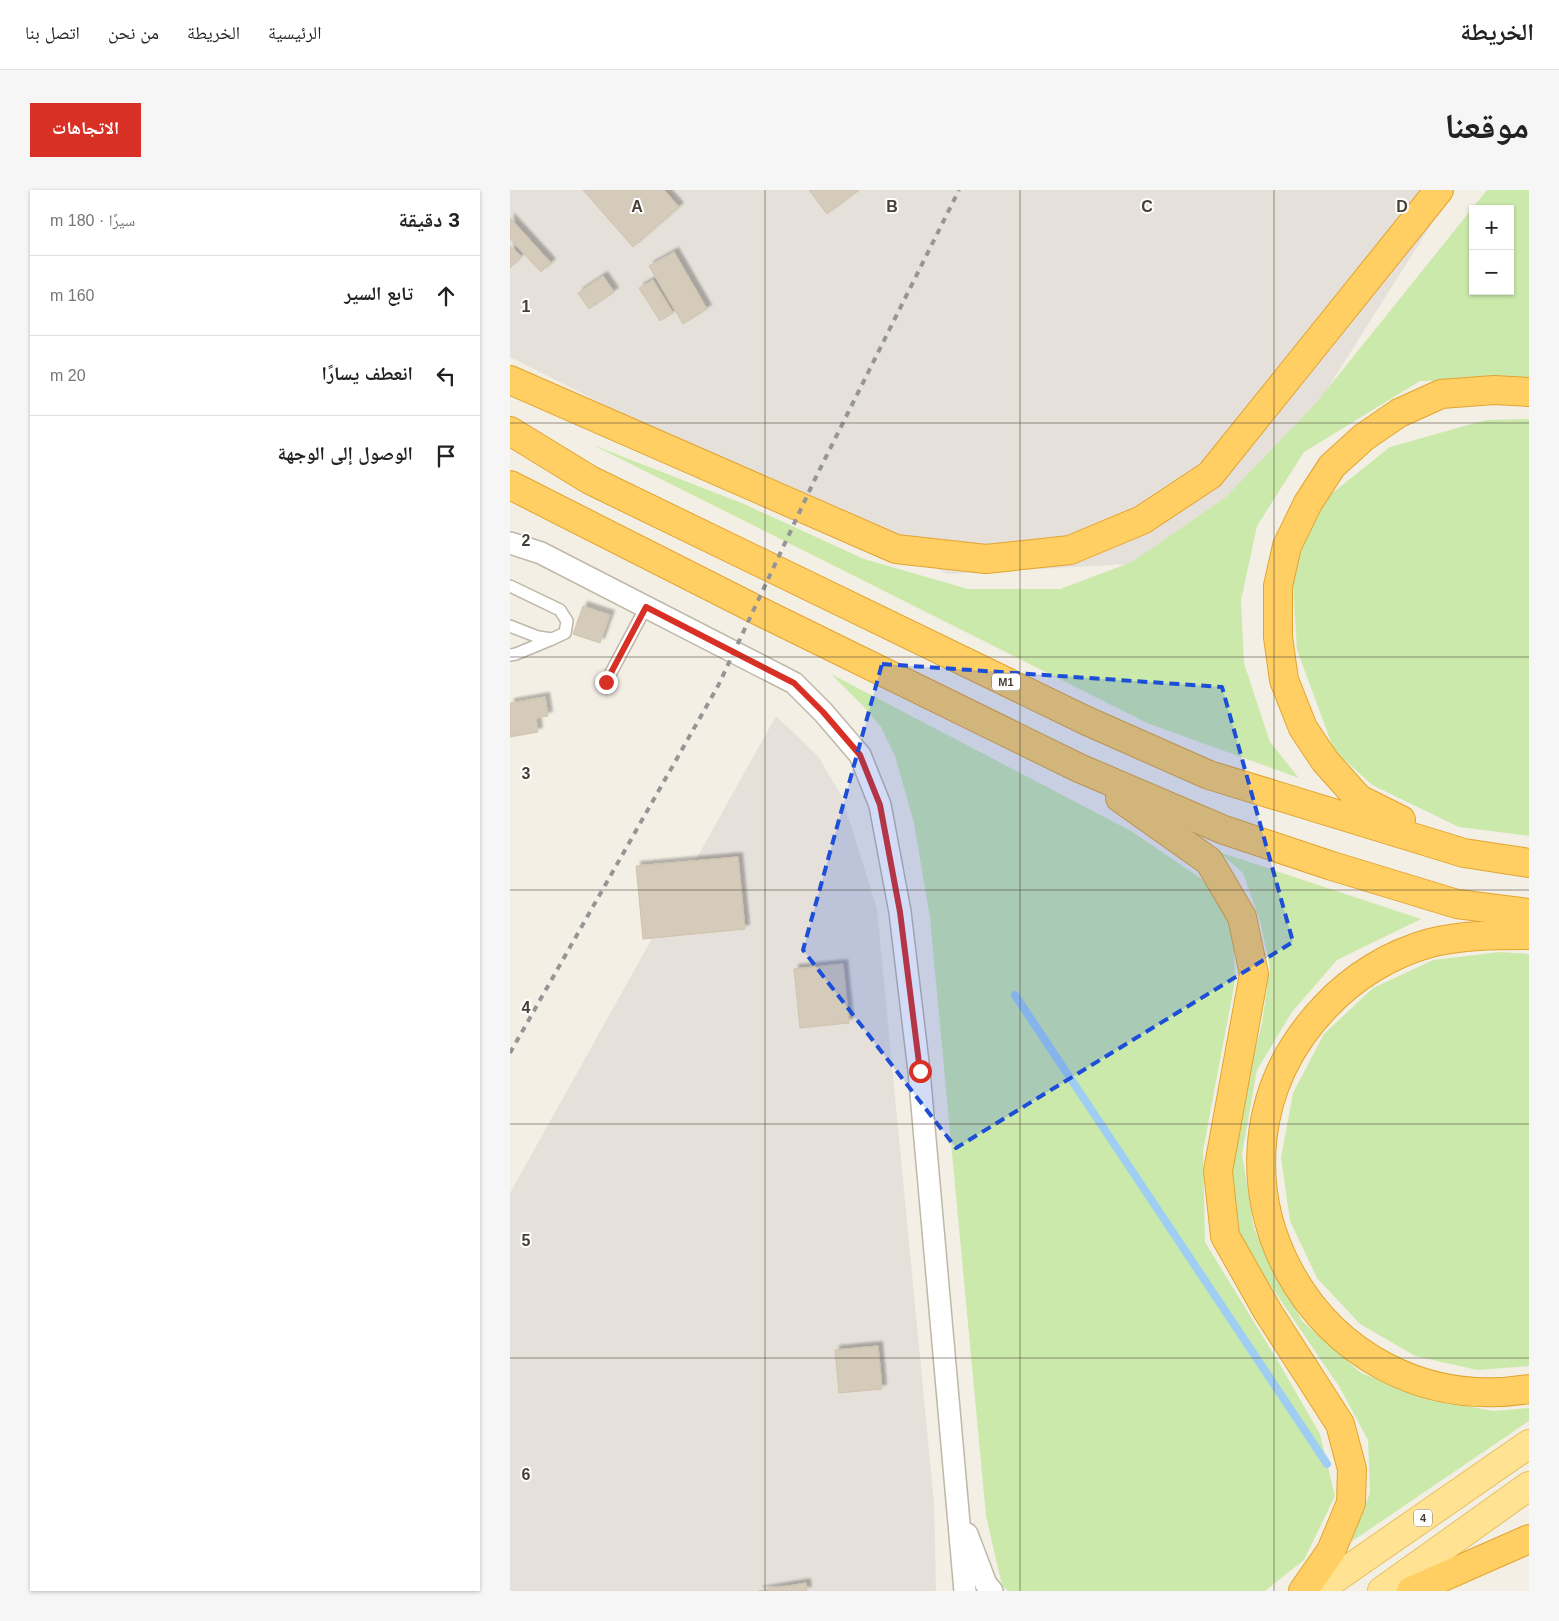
<!DOCTYPE html>
<html lang="ar">
<head>
<meta charset="utf-8">
<style>
  :root { --surface:#fff; --page:#f6f6f6; --text:#222; --muted:#767676; --line:#e0e0e0; --accent:#d93025 }
  body { margin:0; font-family:Arial,"Noto Naskh Arabic",sans-serif; background:var(--page); color:var(--text); direction:rtl }
  .controls { position:absolute; right:15px; top:15px; display:grid; overflow:hidden; border-radius:0px; box-shadow:0 1px 4px #0004 }
  .controls button { width:45px; height:45px; display:grid; place-items:center; padding:0; border:0; border-bottom:1px solid var(--line); background:var(--surface); color:var(--text); font:25px sans-serif }
  .stop { position:absolute; width:15px; height:15px; margin:-11px; border:4px solid #d93025; border-radius:50%; background:#fff }
  .stop.end { background:#d93025; border-color:#fff; box-shadow:0 1px 5px #0008 }
  .list { margin:0; padding:0; list-style:none }
  h2 { display:flex; justify-content:space-between; align-items:center; height:65px; margin:0; padding:0 20px; font-size:21px }
  h2 small { font-size:16px; font-weight:400; color:var(--muted) }
  .list li { display:grid; grid-template-columns:32px 1fr auto; gap:15px; align-items:center; box-sizing:border-box; height:80px; padding:0 20px; border-top:1px solid var(--line) }
  .list b { display:block; font-size:19px; white-space:nowrap }
  .list em { font-size:16px; font-style:normal; color:var(--muted) }
  .icon { flex:none; width:28px; height:28px; fill:none; stroke:currentColor; stroke-width:2; stroke-linecap:round; stroke-linejoin:round }
  .map { position:relative; flex:none; width:1019px; height:1401px; overflow:hidden; direction:ltr; border-radius:0px }
  header { display:flex; align-items:center; gap:30px; box-sizing:border-box; height:70px; padding:0 25px; background:var(--surface); border-bottom:1px solid var(--line) }
  header strong { font-size:24px }
  nav { display:flex; gap:28px; margin-inline-start:auto; font-size:18px }
  .intro { display:flex; align-items:center; justify-content:space-between; box-sizing:border-box; height:120px; padding:0 30px }
  h1 { margin:0; font-size:35px }
  .button { padding:12px 22px; border-radius:0px; background:var(--accent); color:#fff; font-size:18px; font-weight:700 }
  main { display:flex; gap:30px; padding:0 30px }
  aside { flex:1; background:var(--surface); border-radius:0px; box-shadow:0 1px 4px #0004 }
  .map>svg:first-child { display:block }
  .industrial { fill:#e5e0da }
  .green { fill:#cce9ac; fill-rule:evenodd }
  .lines { fill:none; stroke-linecap:round; stroke-linejoin:round }
  .stream { stroke:#9fcef2; stroke-width:8 }
  .building { fill:#d5cbba; stroke:#d0c3ad; filter:url(#shadow) }
  .service-casing { stroke:#bfb7a7; stroke-width:14 }
  .minor-casing { stroke:#bfb7a7; stroke-width:24 }
  .primary-casing { stroke:#e7c15f; stroke-width:30 }
  .motorway-casing { stroke:#e2a430; stroke-width:30 }
  .service { stroke:#fff; stroke-width:11 }
  .minor { stroke:#fff; stroke-width:21 }
  .primary { stroke:#ffe292; stroke-width:28 }
  .motorway { stroke:#ffcf64; stroke-width:28 }
  .rail { stroke:#959595; stroke-width:4; stroke-dasharray:6 6; stroke-linecap:butt }
  .route { stroke:#d93025; stroke-width:6 }
  .marked { fill:#1d4ed8; fill-opacity:0.2; stroke:#1d4ed8; stroke-width:4; stroke-dasharray:10 6; stroke-linejoin:round }
  .grid { fill:none; stroke:#463f34; stroke-width:1; stroke-opacity:0.55 }
  .labels { text-anchor:middle; stroke-width:4; stroke-linejoin:round; paint-order:stroke }
  .shield { fill:#fff; stroke:#7e7971; stroke-width:1 }
  .shield-label { font-size:11px; font-weight:bold; fill:#463f34 }
  .grid-label { font-size:16px; text-anchor:middle; font-weight:bold; fill:#463f34; stroke:#fff; stroke-width:4; stroke-linejoin:round; paint-order:stroke }
</style>
</head>
<body>
<header>
<strong>الخريطة</strong>
<nav><a>الرئيسية</a><a>الخريطة</a><a>من نحن</a><a>اتصل بنا</a></nav>
</header>
<div class="intro"><h1>موقعنا</h1><a class="button">الاتجاهات</a></div>
<main>
<div class="map">
<svg width="1019" height="1401" viewBox="0 0 1019 1401">
  <defs>
    <filter id="shadow"><feDropShadow dx="4.5" dy="-4.5" stdDeviation="1" flood-color="#0004"/></filter>
  </defs>
  <rect width="100%" height="100%" fill="#f3efe5"/>
  <!-- industrial -->
  <g class="industrial">
    <polygon points="0,0 943,0 785,250 658,372 438,384 235,286 0,167"/>
    <polygon points="266,526 308,566 332,607 367,719 424,1313 426,1401 0,1401 0,1003"/>
  </g>
  <!-- green -->
  <g class="green">
    <path d="M977 0H1019V190L910 191 794 262 747 336 731 410 734 473 760 552 789 588 637 533 83 255 234 314 354 369 458 399H550L622 372 716 307 806 213ZM963 19H1000V101H963Z"/>
    <polygon points="1019,229 1019,646 949,637 862,595 824,560 787,460 782,379 806,316 880,257 976,230"/>
    <polygon points="321,484 621,641 693,690 723,736 725,791 693,961 695,1052 769,1173 810,1244 825,1306 794,1370 755,1401 498,1401 492,1395 476,1326 420,728 404,633 385,566 371,537 353,516"/>
    <polygon points="709,662 911,729 827,770 782,822 747,880 732,964 744,1039 792,1131 851,1183 925,1210 983,1221 1019,1218 1019,1231 841,1352 860,1303 858,1250 830,1198 748,1077 725,1038 721,978 732,911 752,833 760,777 750,731 733,683"/>
    <polygon points="990,762 1019,764 1019,1176 967,1180 905,1166 850,1134 807,1088 780,1031 771,968 783,903 814,844 863,798 923,770"/>
  </g>
  <g class="lines">
    <!-- stream -->
    <polyline class="stream" points="505,805 817,1274"/>
  </g>
  <!-- building -->
  <g class="building">
    <polygon points="73,0 154,0 169,17 123,57"/>
    <polygon points="299,0 349,0 317,24"/>
    <polygon points="0,28 41,73 31,82 0,49"/>
    <polygon points="0,56 11,66 0,78"/>
    <polygon points="164,62 197,119 173,134 139,76"/>
    <polygon points="93,86 104,102 79,119 68,103"/>
    <polygon points="143,90 163,123 150,131 129,98"/>
    <polygon points="73,416 100,425 90,453 63,444"/>
    <polygon points="35,507 38,526 26,528 28,542 0,547 0,513"/>
    <polygon points="228,667 235,739 133,749 126,676"/>
    <polygon points="333,774 339,833 290,838 284,779"/>
    <polygon points="368,1156 372,1199 329,1203 325,1160"/>
    <polygon points="296,1393 297,1401 248,1401"/>
  </g>
  <g class="lines">
    <defs>
      <g id="service">
        <polyline points="0,396 50,420 57,431 55,443 42,449 28,447 0,436"/>
        <polyline points="0,465 6,464 42,449"/>
        <polyline points="96,492 136,417"/>
      </g>
      <g id="minor">
        <polyline points="0,353 31,363 284,493 313,522 350,565 370,615 390,722 409,881 455,1401"/>
        <polyline points="457,1344 476,1394 482,1401"/>
      </g>
      <g id="primary">
        <polyline points="807,1401 1019,1254"/>
        <polyline points="872,1401 1019,1296"/>
      </g>
      <g id="motorway">
        <polyline points="0,190 386,359 476,369 560,360 632,330 700,285 929,0"/>
        <polyline points="0,241 80,290 577,531 699,585 954,663 1019,673"/>
        <polyline points="0,295 247,420 569,578 714,640 822,676 947,714 1019,723"/>
        <polyline points="610,608 699,671 732,727 744,784 708,981 715,1046 758,1122 830,1234 842,1279 841,1313 821,1361 793,1401"/>
        <polyline points="891,630 849,609 815,571 793,538 774,490 768,447 768,396 777,356 798,313 822,276 854,247 889,223 931,204 984,200 1019,202"/>
        <path d="M1019 745C986 745 952 745 920 753 880 764 843 787 815 817 663 977 803 1234 1019 1199"/>
        <polyline points="901,1401 1019,1349"/>
      </g>
    </defs>
    <!-- service casing -->
    <use href="#service" class="service-casing"/>
    <!-- minor casing -->
    <use href="#minor" class="minor-casing"/>
    <!-- primary casing -->
    <use href="#primary" class="primary-casing"/>
    <!-- motorway casing -->
    <use href="#motorway" class="motorway-casing"/>
    <!-- service -->
    <use href="#service" class="service"/>
    <!-- minor -->
    <use href="#minor" class="minor"/>
    <!-- primary -->
    <use href="#primary" class="primary"/>
    <!-- motorway -->
    <use href="#motorway" class="motorway"/>
    <!-- rail -->
    <polyline class="rail" points="0,863 208,496 305,289 449,0"/>
  </g>
  <g class="lines">
    <!-- route -->
    <polyline class="route" points="96,492 136,417 284,493 313,522 350,565 370,615 390,722 410,881"/>
  </g>
  <!-- marked area -->
  <path class="marked" d="M372 474 712 497 783 752 446 958 293 760Z"/>
  <!-- grid -->
  <path class="grid" d="M255 0V1401M510 0V1401M764 0V1401M0 233H1019M0 467H1019M0 700H1019M0 934H1019M0 1168H1019"/>
  <g class="labels">
    <!-- shield labels -->
    <g class="shield">
      <rect x="482" y="483.5" width="28" height="17" rx="4"/>
      <rect x="904" y="1319.5" width="18" height="17" rx="4"/>
    </g>
    <g class="shield-label">
      <text x="496" y="496">M1</text>
      <text x="913" y="1332">4</text>
    </g>
  </g>
  <g class="grid-label">
    <text x="127" y="22">A</text>
    <text x="382" y="22">B</text>
    <text x="637" y="22">C</text>
    <text x="892" y="22">D</text>
    <text x="16" y="122">1</text>
    <text x="16" y="356">2</text>
    <text x="16" y="589">3</text>
    <text x="16" y="823">4</text>
    <text x="16" y="1056">5</text>
    <text x="16" y="1290">6</text>
  </g>
</svg>
<div class="controls">
<button>+</button>
<button>−</button>
</div>
<div class="stop" style="left:410px;top:881px"></div>
<div class="stop end" style="left:96px;top:492px"></div>
</div>
<aside>
<h2>3 دقيقة<small>سيرًا · 180 m</small></h2>
<ul class="list">
<li><svg class="icon" aria-label="ahead" viewBox="0 0 24 24"><path d="M12 20V5M6 11l6-6 6 6"/></svg><div><b>تابع السير</b></div><em>160 m</em></li>
<li><svg class="icon" aria-label="left" viewBox="0 0 24 24"><path d="M17 20v-9H6M10 6l-5 5 5 5"/></svg><div><b>انعطف يسارًا</b></div><em>20 m</em></li>
<li><svg class="icon" aria-label="arrive" viewBox="0 0 24 24"><path d="M6 21V4h12l-3 4 3 4H6"/></svg><div><b>الوصول إلى الوجهة</b></div></li>
</ul>
</aside>
</main>
</body>
</html>
